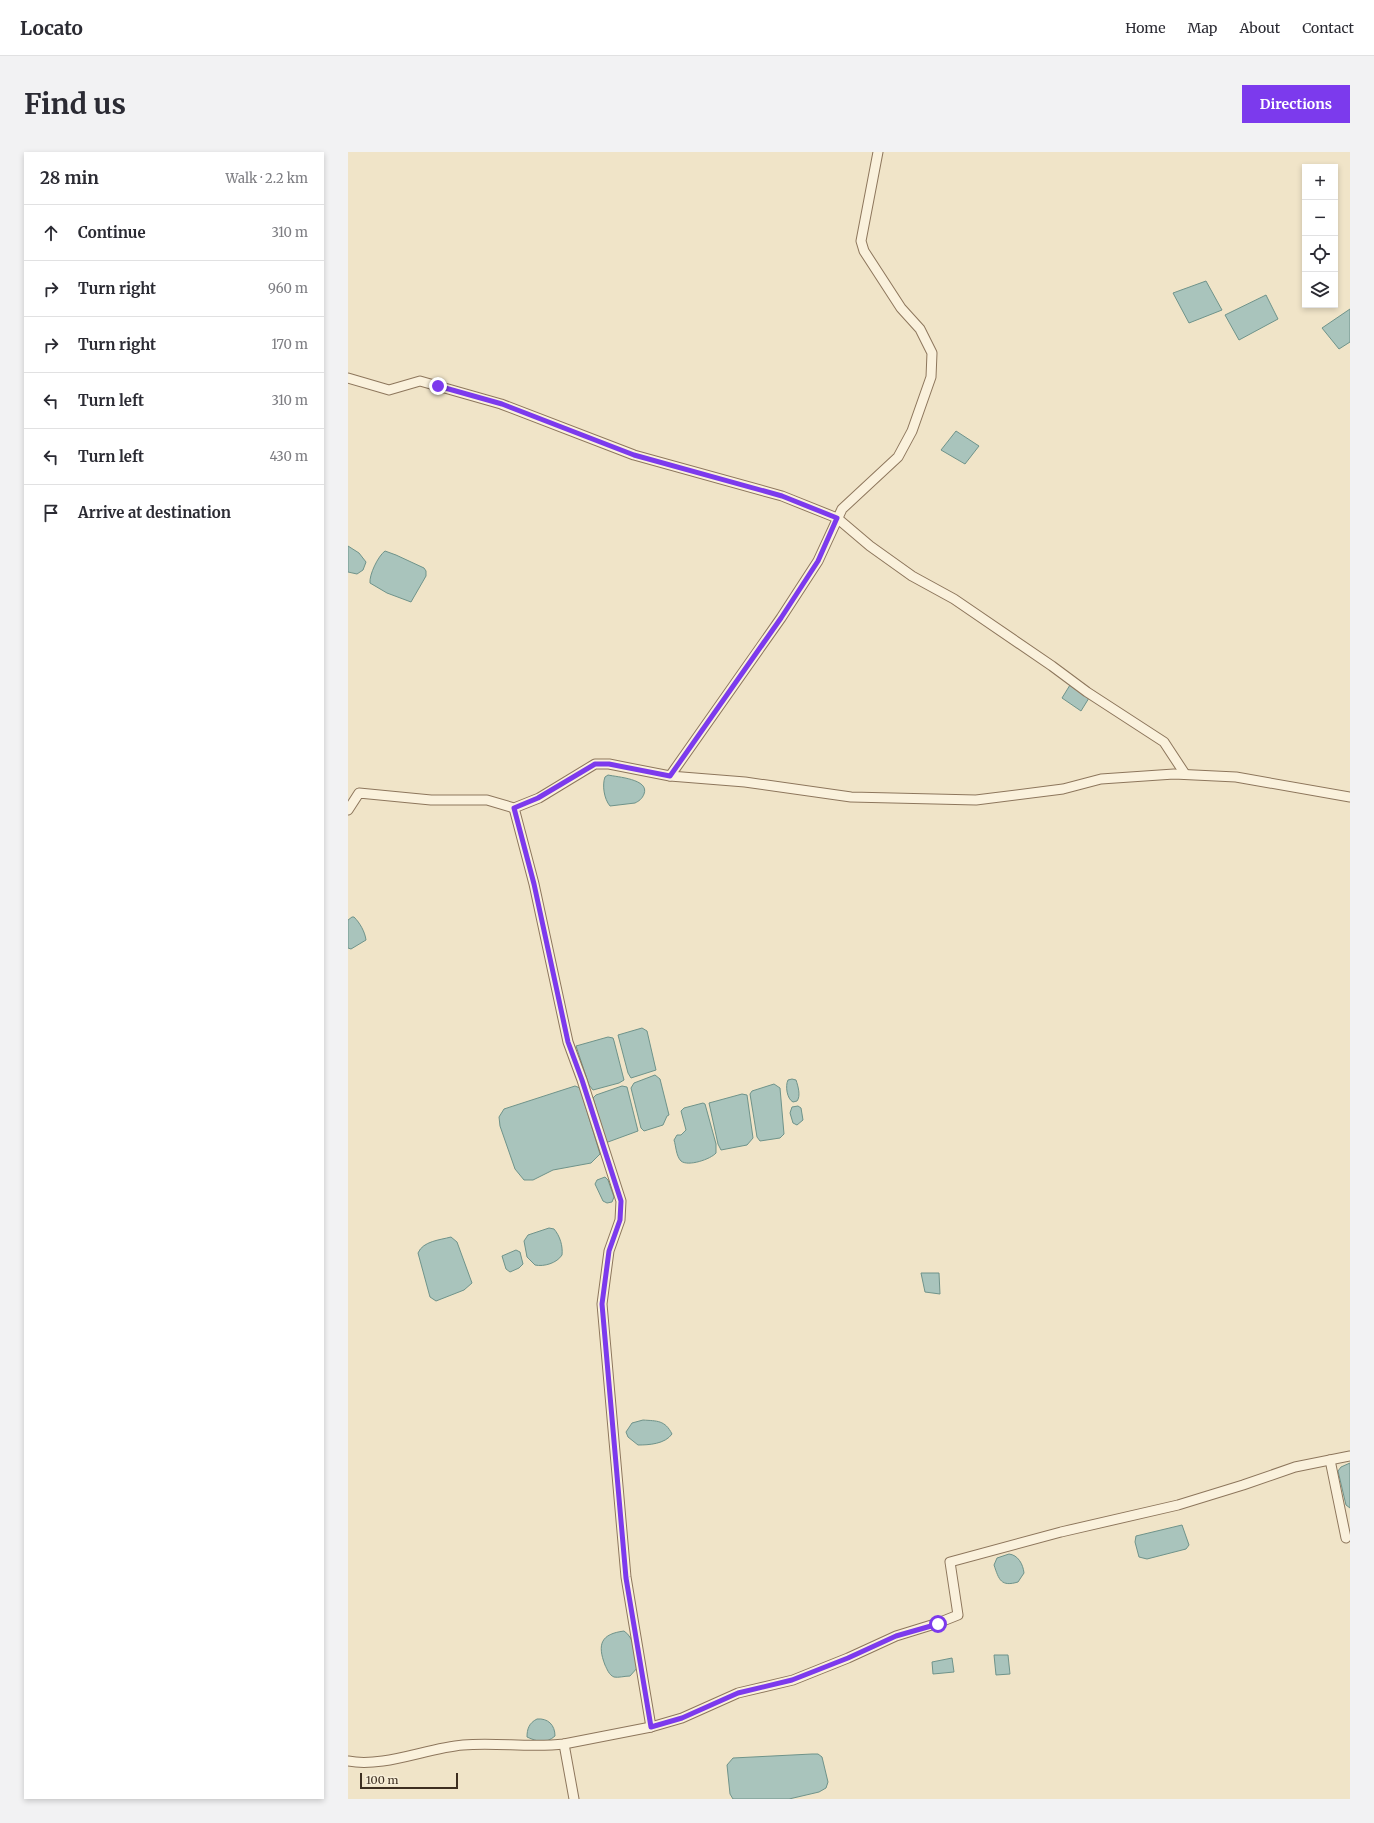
<!DOCTYPE html>
<html lang="en">
<head>
<meta charset="utf-8">
<style>
  :root { --surface:#fff; --page:#f2f2f3; --text:#2b2b33; --muted:#7c7c81; --line:#e1e1e2; --accent:#7c3aed }
  body { margin:0; font-family:Merriweather,serif; background:var(--page); color:var(--text) }
  .controls { position:absolute; right:12px; top:12px; display:grid; overflow:hidden; border-radius:0px; box-shadow:0 2px 6px #0003 }
  .controls button { width:36px; height:36px; display:grid; place-items:center; padding:0; border:0; border-bottom:1px solid var(--line); background:var(--surface); color:var(--text); font:20px sans-serif }
  .scale { position:absolute; left:12px; bottom:10px; width:98px; box-sizing:border-box; padding-left:4px; border:2px solid #3d2e20; border-top:0; font-size:11px; line-height:14px; white-space:nowrap; color:#3d2e20; -webkit-text-stroke:3px #f7eed8; paint-order:stroke }
  .stop { position:absolute; width:12px; height:12px; margin:-9px; border:3px solid #7c3aed; border-radius:50%; background:#fff }
  .stop.end { background:#7c3aed; border-color:#fff; box-shadow:0 1px 4px #0008 }
  .list { margin:0; padding:0; list-style:none }
  h2 { display:flex; justify-content:space-between; align-items:center; height:52px; margin:0; padding:0 16px; font-size:17px }
  h2 small { font-size:13px; font-weight:400; color:var(--muted) }
  .list li { display:grid; grid-template-columns:26px 1fr auto; gap:12px; align-items:center; box-sizing:border-box; height:56px; padding:0 16px; border-top:1px solid var(--line) }
  .list b { display:block; font-size:15px; white-space:nowrap }
  .list em { font-size:13px; font-style:normal; color:var(--muted) }
  .icon { flex:none; width:22px; height:22px; fill:none; stroke:currentColor; stroke-width:2; stroke-linecap:round; stroke-linejoin:round }
  .map { position:relative; flex:none; width:1002px; height:1647px; overflow:hidden; border-radius:0px }
  header { display:flex; align-items:center; gap:24px; box-sizing:border-box; height:56px; padding:0 20px; background:var(--surface); border-bottom:1px solid var(--line) }
  header strong { font-size:19px }
  nav { display:flex; gap:22px; margin-inline-start:auto; font-size:14px }
  .intro { display:flex; align-items:center; justify-content:space-between; box-sizing:border-box; height:96px; padding:0 24px }
  h1 { margin:0; font-size:28px }
  .button { padding:10px 18px; border-radius:0px; background:var(--accent); color:#fff; font-size:14px; font-weight:700 }
  main { display:flex; gap:24px; padding:0 24px }
  aside { flex:1; background:var(--surface); border-radius:0px; box-shadow:0 2px 6px #0003 }
  .map>svg:first-child { display:block }
  .water { fill:#a9c4bc; stroke:#6f938a }
  .lines { fill:none; stroke-linecap:round; stroke-linejoin:round }
  .minor-casing { stroke:#8d765c; stroke-width:11 }
  .minor { stroke:#faf1dc; stroke-width:9 }
  .route { stroke:#7c3aed; stroke-width:5 }
</style>
</head>
<body>
<header>
<strong>Locato</strong>
<nav><a>Home</a><a>Map</a><a>About</a><a>Contact</a></nav>
</header>
<div class="intro"><h1>Find us</h1><a class="button">Directions</a></div>
<main>
<aside>
<h2>28 min<small>Walk · 2.2 km</small></h2>
<ul class="list">
<li><svg class="icon" aria-label="ahead" viewBox="0 0 24 24"><path d="M12 20V5M6 11l6-6 6 6"/></svg><div><b>Continue</b></div><em>310 m</em></li>
<li><svg class="icon" aria-label="right" viewBox="0 0 24 24"><path d="M7 20v-9h11M14 6l5 5-5 5"/></svg><div><b>Turn right</b></div><em>960 m</em></li>
<li><svg class="icon" aria-label="right" viewBox="0 0 24 24"><path d="M7 20v-9h11M14 6l5 5-5 5"/></svg><div><b>Turn right</b></div><em>170 m</em></li>
<li><svg class="icon" aria-label="left" viewBox="0 0 24 24"><path d="M17 20v-9H6M10 6l-5 5 5 5"/></svg><div><b>Turn left</b></div><em>310 m</em></li>
<li><svg class="icon" aria-label="left" viewBox="0 0 24 24"><path d="M17 20v-9H6M10 6l-5 5 5 5"/></svg><div><b>Turn left</b></div><em>430 m</em></li>
<li><svg class="icon" aria-label="arrive" viewBox="0 0 24 24"><path d="M6 21V4h12l-3 4 3 4H6"/></svg><div><b>Arrive at destination</b></div></li>
</ul>
</aside>
<div class="map">
<svg width="1002" height="1647" viewBox="0 0 1002 1647">
  <rect width="100%" height="100%" fill="#f0e4c8"/>
  <!-- water -->
  <g class="water">
    <polygon points="858,129 874,158 841,171 825,141"/>
    <polygon points="918,143 930,167 891,188 877,163"/>
    <polygon points="1002,157 1002,190 991,197 974,176"/>
    <polygon points="608,279 631,294 617,312 593,298"/>
    <polygon points="0,394 11,401 18,410 15,418 9,422 0,420"/>
    <path d="M37 399 48 403 76 416 78 419V424L63 450 39 441 22 431C21 423 30 404 37 399Z"/>
    <polygon points="722,533 741,546 733,559 714,546"/>
    <path d="M260 623C269 625 302 627 296 642 294 647 291 649 287 651L262 654C256 647 254 633 257 625Z"/>
    <path d="M4 765H6C12 771 17 780 18 788L3 797 0 796V768Z"/>
    <polygon points="294,876 299,879 308,918 283,926 280,921 270,883"/>
    <polygon points="260,885 265,886 266,889 276,928 271,931 245,938 241,933 228,894"/>
    <polygon points="307,923 312,927 321,963 319,964 315,973 296,979 293,976 283,936 286,931"/>
    <path d="M444 927 448 928C450 934 453 944 449 949L445 950C439 947 437 934 440 928Z"/>
    <polygon points="426,932 432,936 436,982 432,986 412,989 409,985 402,942 404,939"/>
    <polygon points="227,934 232,936 252,1002 243,1011 205,1018 185,1028 176,1028 167,1017 152,974 151,965 156,957"/>
    <polygon points="274,934 279,935 290,979 260,990 258,989 245,946 248,943"/>
    <polygon points="394,942 399,943 405,986 399,993 373,998 370,992 361,951"/>
    <path d="M355 951 357 952 368 992V1001C363 1007 340 1015 333 1009 328 1004 328 994 326 988L329 983H333L338 978 333 959 336 956Z"/>
    <polygon points="450,954 453,956 455,968 449,973 445,971 442,961 444,955"/>
    <polygon points="257,1025 260,1028 266,1045 264,1050 259,1051 255,1049 247,1032 249,1028"/>
    <path d="M201 1076 206 1077C212 1084 215 1094 214 1103 209 1111 196 1115 187 1113L179 1105 176 1089 180 1083Z"/>
    <path d="M103 1085 109 1090 124 1131 116 1138 88 1149 82 1145 70 1101C75 1089 92 1088 103 1085Z"/>
    <polygon points="168,1098 172,1100 175,1112 171,1116 162,1120 158,1117 154,1104"/>
    <polygon points="573,1121 591,1121 592,1142 577,1140"/>
    <path d="M295 1268C309 1269 317 1268 324 1282 317 1292 301 1293 290 1293L280 1285 278 1280 284 1271Z"/>
    <polygon points="1002,1311 1002,1356 998,1353 990,1319 993,1315"/>
    <polygon points="834,1373 841,1393 838,1397 799,1407 791,1405 787,1390 788,1384"/>
    <path d="M661 1402C670 1403 675 1412 676 1421L670 1430C653 1435 651 1428 646 1413L649 1406Z"/>
    <path d="M276 1479C287 1486 288 1504 290 1515L282 1524C277 1524 270 1526 266 1525 261 1523 259 1517 257 1513 249 1492 253 1482 276 1479Z"/>
    <polygon points="646,1503 660,1503 662,1522 648,1523"/>
    <polygon points="604,1506 606,1520 585,1522 584,1510"/>
    <path d="M189 1567C200 1566 207 1573 207 1584 198 1592 190 1590 179 1585 179 1577 181 1571 189 1567Z"/>
    <polygon points="464,1602 470,1602 474,1605 480,1630 478,1636 471,1640 441,1647 385,1647 382,1642 379,1613 385,1606"/>
  </g>
  <g class="lines">
    <defs>
      <g id="minor">
        <polyline points="0,226 41,238 72,229 153,252 286,303 434,344 489,366 522,394 564,424 606,447 704,514 739,540 816,590 837,622"/>
        <polyline points="322,624 433,466 470,409 494,357 550,305 564,279 583,225 584,201 572,177 553,156 516,99 513,89 530,0"/>
        <polyline points="166,656 186,732 220,890 234,928 273,1049 272,1068 261,1099 254,1152 278,1425 303,1575"/>
        <polyline points="0,658 11,641 83,648 139,648 166,656 191,646 247,612 261,612 322,624 397,630 503,645 628,648 715,637 753,627 826,622 888,625 1002,645"/>
        <polyline points="982,1308 998,1386"/>
        <polyline points="216,1592 226,1647"/>
        <path d="M0 1609C35 1616 79 1596 115 1593 148 1590 183 1596 216 1592L303 1575 334 1566 390 1541 445 1528 500 1506 548 1484 590 1471 610 1463 602 1410 713 1380 830 1353 895 1333 947 1315 1002 1304"/>
      </g>
    </defs>
    <!-- minor casing -->
    <use href="#minor" class="minor-casing"/>
    <!-- minor -->
    <use href="#minor" class="minor"/>
  </g>
  <g class="lines">
    <!-- route -->
    <polyline class="route" points="90,234 154,252 286,303 434,344 489,366 470,409 433,466 322,624 261,612 247,612 190,646 166,656 186,732 220,890 234,928 273,1049 272,1068 261,1099 254,1152 278,1426 303,1575 334,1566 390,1541 444,1528 500,1506 548,1484 590,1472"/>
  </g>
</svg>
<div class="controls">
<button>+</button>
<button>−</button>
<button><svg class="icon" aria-label="locate" viewBox="0 0 24 24"><circle cx="12" cy="12" r="6"/><path d="M12 2v4M12 18v4M2 12h4M18 12h4"/></svg></button>
<button><svg class="icon" aria-label="layers" viewBox="0 0 24 24"><path d="M12 4l9 5-9 5-9-5zM3 14l9 5 9-5"/></svg></button>
</div>
<div class="scale">100 m</div>
<div class="stop" style="left:590px;top:1472px"></div>
<div class="stop end" style="left:90px;top:234px"></div>
</div>
</main>
</body>
</html>
